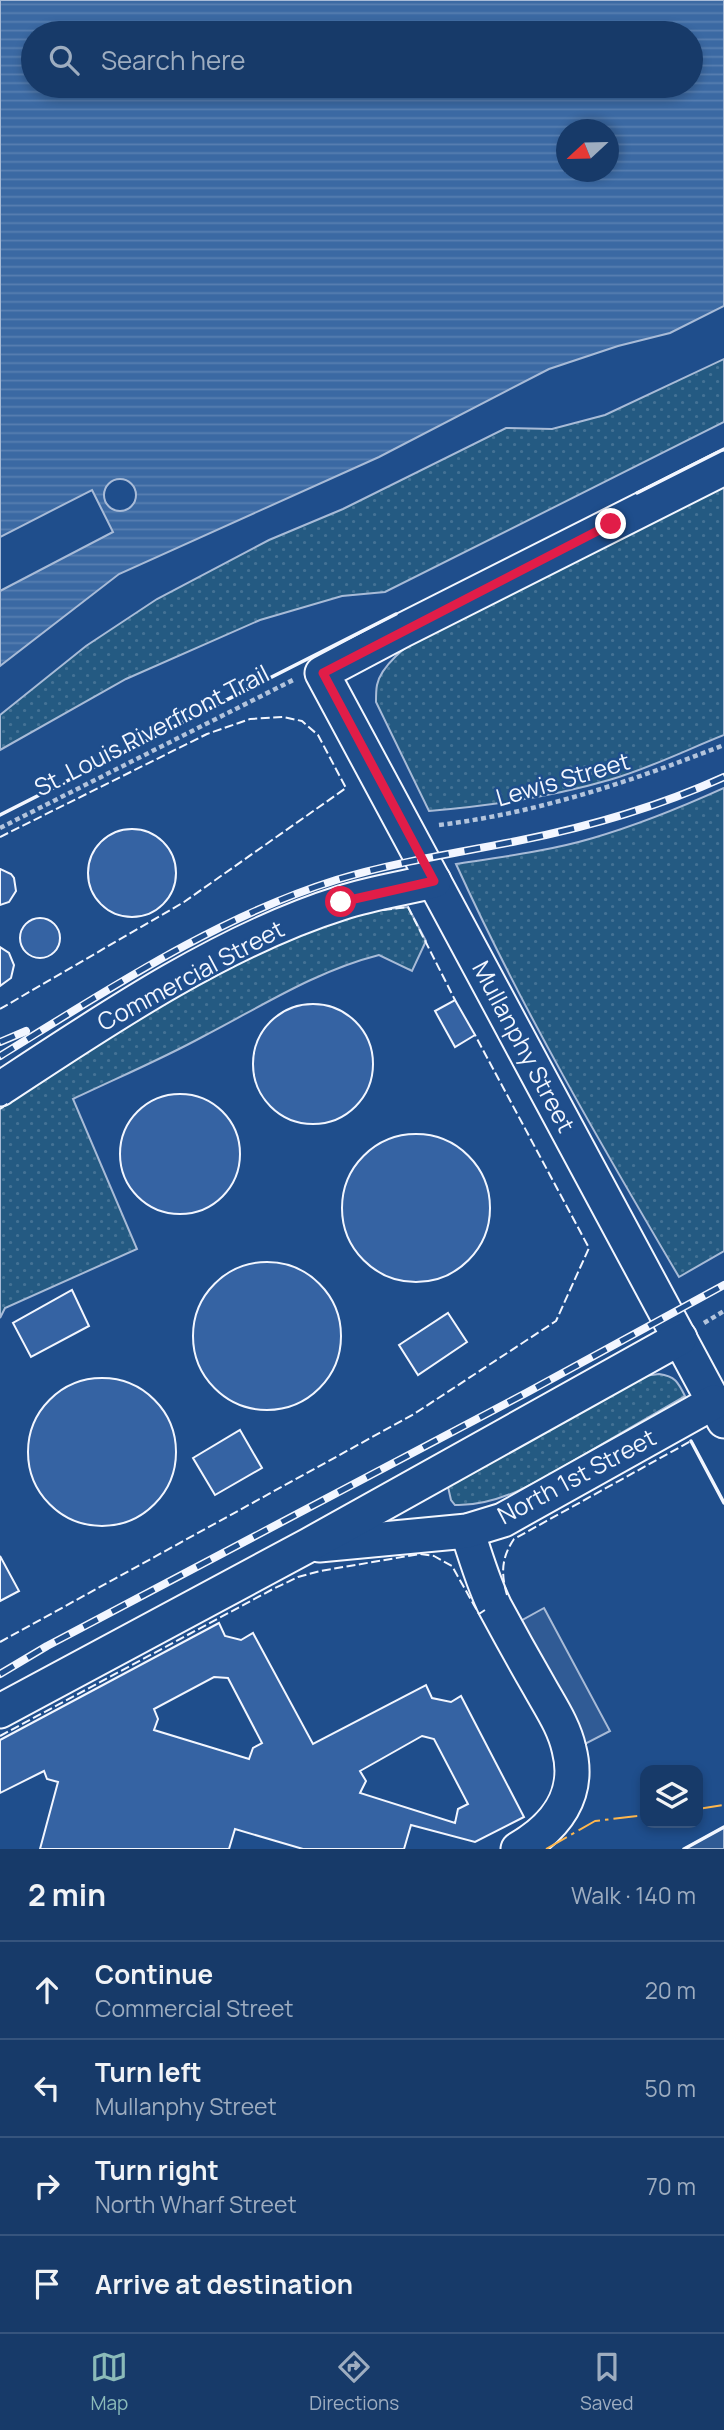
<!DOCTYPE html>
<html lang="en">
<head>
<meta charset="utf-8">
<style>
  :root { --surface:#173a69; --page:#244571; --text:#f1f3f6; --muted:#9eadc0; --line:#36547d; --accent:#8bbbb9 }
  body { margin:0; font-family:Manrope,sans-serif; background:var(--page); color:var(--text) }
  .controls { position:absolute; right:21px; bottom:21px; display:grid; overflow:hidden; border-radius:14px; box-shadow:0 4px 10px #0003 }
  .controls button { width:63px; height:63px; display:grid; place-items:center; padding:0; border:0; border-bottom:2px solid var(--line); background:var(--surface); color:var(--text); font:35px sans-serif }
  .compass { position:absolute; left:556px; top:119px; width:63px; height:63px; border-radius:50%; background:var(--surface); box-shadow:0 4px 10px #0003; rotate:248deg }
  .stop { position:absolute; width:21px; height:21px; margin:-16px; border:5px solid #e11d48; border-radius:50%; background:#fff }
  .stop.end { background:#e11d48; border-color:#fff; box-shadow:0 2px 7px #0008 }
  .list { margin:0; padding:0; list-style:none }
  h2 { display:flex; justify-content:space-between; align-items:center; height:91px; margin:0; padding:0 28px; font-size:30px }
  h2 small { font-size:23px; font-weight:400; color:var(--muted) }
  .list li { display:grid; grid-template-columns:46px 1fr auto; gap:21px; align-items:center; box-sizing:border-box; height:98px; padding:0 28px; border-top:2px solid var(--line) }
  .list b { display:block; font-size:26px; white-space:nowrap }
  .list p { margin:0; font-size:23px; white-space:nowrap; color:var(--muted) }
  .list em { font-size:23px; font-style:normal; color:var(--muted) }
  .icon { flex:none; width:38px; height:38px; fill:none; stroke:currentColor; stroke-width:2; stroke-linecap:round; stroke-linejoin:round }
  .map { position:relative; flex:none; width:724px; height:1849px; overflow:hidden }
  .search { position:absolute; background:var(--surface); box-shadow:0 4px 10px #0003; left:21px; right:21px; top:21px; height:77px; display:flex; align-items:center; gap:18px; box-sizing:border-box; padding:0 24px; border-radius:38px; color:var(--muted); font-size:26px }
  .sheet { height:483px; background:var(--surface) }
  nav { display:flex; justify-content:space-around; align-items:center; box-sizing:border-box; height:98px; border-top:2px solid var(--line); background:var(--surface); font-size:19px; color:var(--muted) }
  nav a { display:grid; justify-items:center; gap:4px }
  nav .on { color:var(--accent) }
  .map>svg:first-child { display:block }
  .grass { fill:url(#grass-dots); stroke:#a8bbd7; stroke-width:2 }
  .parking { fill:#305b95; stroke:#a8bbd7; stroke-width:2 }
  .water { fill:url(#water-rules); stroke:#a8bbd7; stroke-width:2; fill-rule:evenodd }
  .pier { fill:#1f4e8c; stroke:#a8bbd7; stroke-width:2 }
  .building { fill:#3563a3; stroke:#f2f6ff; stroke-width:2; fill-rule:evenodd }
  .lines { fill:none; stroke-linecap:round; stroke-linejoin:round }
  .minor-casing { stroke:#f2f6ff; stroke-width:37 }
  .path { stroke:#b3c4dc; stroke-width:4.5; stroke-dasharray:5 3.5; stroke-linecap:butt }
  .minor { stroke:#1f4e8c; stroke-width:33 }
  .rail-casing { stroke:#f2f6ff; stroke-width:8 }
  .rail { stroke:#1f4e8c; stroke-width:5; stroke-dasharray:16; stroke-linecap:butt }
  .fence { stroke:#f2f6ff; stroke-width:2; stroke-dasharray:9 3.5; stroke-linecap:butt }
  .wall { stroke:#f2f6ff; stroke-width:3.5 }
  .power { stroke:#ffb74d; stroke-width:2; stroke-dasharray:24 5 3.5 5; stroke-linecap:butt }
  .route { stroke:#e11d48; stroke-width:9 }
  .labels { text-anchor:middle; stroke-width:5; stroke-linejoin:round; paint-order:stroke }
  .street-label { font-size:24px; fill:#f2f6ff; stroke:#1f4e8c }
</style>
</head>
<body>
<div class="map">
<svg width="724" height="1849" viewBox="0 0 724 1849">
  <defs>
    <pattern id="grass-dots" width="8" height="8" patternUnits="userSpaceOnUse" patternTransform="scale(1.75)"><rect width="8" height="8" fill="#245a82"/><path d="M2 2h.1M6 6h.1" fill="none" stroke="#447295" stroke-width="1.8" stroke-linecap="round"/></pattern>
    <pattern id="water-rules" width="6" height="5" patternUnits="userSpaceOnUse" patternTransform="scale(1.75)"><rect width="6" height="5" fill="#3b69a3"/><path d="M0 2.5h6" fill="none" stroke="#587fb1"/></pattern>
  </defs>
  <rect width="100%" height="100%" fill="#1f4e8c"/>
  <!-- grass -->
  <g class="grass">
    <polygon points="724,359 724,422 385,592 342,596 260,620 126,679 0,750 0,715 86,646 157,599 269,540 343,509 506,428 552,429 605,415"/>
    <path d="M724 486V735C686 750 648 769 609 780 551 797 489 806 429 811L376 702C376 697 376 690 377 685 381 664 412 642 429 629Z"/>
    <path d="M724 788V1251L679 1277C600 1143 521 1007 456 864 502 857 549 851 593 838 638 825 682 807 724 788Z"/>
    <path d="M408 907 426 941 412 971 379 955C316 971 262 1006 204 1036 162 1059 117 1078 73 1099L137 1249 5 1308 0 1318V1109L31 1086 153 1008 306 927 348 913Z"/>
    <path d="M659 1374C675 1376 678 1382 685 1396 656 1413 626 1430 597 1447 555 1471 505 1507 455 1505L451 1500 448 1487 453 1479 637 1377Z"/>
  </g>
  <!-- parking -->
  <g class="parking">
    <polygon points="544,1608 610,1731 583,1745 517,1623"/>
    <polygon points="724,1827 724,1849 684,1849"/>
  </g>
  <!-- water -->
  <path class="water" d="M0 0H724V306L670 333 618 346 549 369 379 457 119 574 0 666ZM33 33H691V86H33ZM566 130H608V172H566Z"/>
  <!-- pier -->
  <g class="pier">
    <circle cx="120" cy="495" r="16"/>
    <polygon points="92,490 113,532 0,591 0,537"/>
  </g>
  <!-- building -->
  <g class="building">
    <circle cx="132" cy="873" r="44"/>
    <polygon points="0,869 11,874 14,878 16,891 9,902 0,905"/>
    <circle cx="40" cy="938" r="20"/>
    <polygon points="0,947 9,953 14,965 11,978 0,986"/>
    <polygon points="455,1000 475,1035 455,1047 435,1011"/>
    <circle cx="313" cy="1064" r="60"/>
    <circle cx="180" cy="1154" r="60"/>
    <circle cx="416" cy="1208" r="74"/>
    <circle cx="267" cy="1336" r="74"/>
    <polygon points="72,1290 89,1326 31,1357 13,1323"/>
    <polygon points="448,1313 467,1342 418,1375 399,1345"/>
    <circle cx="102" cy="1452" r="74"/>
    <polygon points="240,1430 262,1468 215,1495 193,1458"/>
    <polygon points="0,1556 19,1591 0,1601"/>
    <path d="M219 1623 225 1636 241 1640 253 1633 313 1744 426 1685 432 1698 451 1702 461 1696 524 1817 475 1842 411 1825 404 1849H303L235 1829 229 1849H40L58 1782 47 1779 44 1771 0 1793V1740ZM214 1677 228 1678 262 1743 253 1748 249 1759 154 1730 158 1719 154 1709ZM422 1736 434 1739 468 1804 458 1809 455 1823 360 1793 366 1781 360 1771Z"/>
  </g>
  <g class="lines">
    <defs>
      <g id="minor">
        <polyline points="724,468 403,630 322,673 724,1421"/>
        <path d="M0 1089C103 1021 223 940 341 903 371 893 404 888 434 881"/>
        <path d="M467 1531C476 1557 483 1583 495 1607 509 1633 524 1660 539 1686 550 1706 564 1726 569 1749 581 1795 556 1827 518 1849"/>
        <polyline points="319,1545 467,1531 503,1520 714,1402"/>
        <polyline points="0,1711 309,1545 680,1338"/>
      </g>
    </defs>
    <!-- minor casing -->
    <use href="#minor" class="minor-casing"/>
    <!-- path -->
    <g class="path">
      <path d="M439 825C538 813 632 781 724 745"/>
      <polyline points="0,828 295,679"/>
      <polyline points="704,1323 724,1311"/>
    </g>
    <!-- minor -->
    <use href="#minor" class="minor"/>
    <defs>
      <g id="rail">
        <polyline points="0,1042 26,1031"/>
        <path d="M0 1056C108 990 215 918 336 880 395 862 457 853 517 841 588 827 658 807 724 777"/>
        <polyline points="0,1674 47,1646 526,1393 724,1285"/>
      </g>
    </defs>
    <!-- rail casing -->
    <use href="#rail" class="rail-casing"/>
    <!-- rail -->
    <use href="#rail" class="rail"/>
    <!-- fence -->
    <g class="fence">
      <polyline points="0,837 207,734 250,719 283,717 302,721 318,735 346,788 184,902 0,1009"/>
      <polyline points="383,910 408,907 455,1000"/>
      <polyline points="0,1109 10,1102"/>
      <path d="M507 1595C501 1574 501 1558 514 1539L691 1441"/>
      <polyline points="0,1642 414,1414 556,1321 589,1248 475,1035"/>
      <polyline points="0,1736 273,1589 298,1577 320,1571 420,1554 434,1556 452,1566 479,1614 485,1610"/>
    </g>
    <!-- wall -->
    <g class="wall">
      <polyline points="637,493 724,449"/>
      <polyline points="0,815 396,614"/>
      <polyline points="691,1441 724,1503"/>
      <polyline points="684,1849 724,1827"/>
    </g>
    <!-- power -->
    <g class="power">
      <polyline points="698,1809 724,1805"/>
      <polyline points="546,1849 595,1821 645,1815"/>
    </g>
  </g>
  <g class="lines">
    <!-- route -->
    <polyline class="route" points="341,902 434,881 323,673 611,524"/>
  </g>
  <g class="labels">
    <!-- street labels -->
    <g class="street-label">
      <text transform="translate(152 731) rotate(-27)" y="8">St. Louis Riverfront Trail</text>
      <text transform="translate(563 780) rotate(-16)" y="8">Lewis Street</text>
      <text transform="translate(191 976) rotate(-28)" y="8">Commercial Street</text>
      <text transform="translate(523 1047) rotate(62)" y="8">Mullanphy Street</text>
      <text transform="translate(577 1477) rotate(-28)" y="8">North 1st Street</text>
    </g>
  </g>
</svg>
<div class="controls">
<button><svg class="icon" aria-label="layers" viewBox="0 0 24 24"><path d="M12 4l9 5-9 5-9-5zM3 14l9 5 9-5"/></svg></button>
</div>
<svg class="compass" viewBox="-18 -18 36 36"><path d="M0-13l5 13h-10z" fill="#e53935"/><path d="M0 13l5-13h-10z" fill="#9eadc0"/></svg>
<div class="stop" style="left:341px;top:902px"></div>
<div class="stop end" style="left:611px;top:524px"></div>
<div class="search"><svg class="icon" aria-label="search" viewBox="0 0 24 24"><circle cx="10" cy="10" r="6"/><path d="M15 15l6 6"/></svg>Search here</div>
</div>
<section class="sheet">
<h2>2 min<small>Walk · 140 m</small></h2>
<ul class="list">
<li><svg class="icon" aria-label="ahead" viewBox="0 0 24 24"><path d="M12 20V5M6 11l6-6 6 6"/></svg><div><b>Continue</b><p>Commercial Street</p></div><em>20 m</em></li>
<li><svg class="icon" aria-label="left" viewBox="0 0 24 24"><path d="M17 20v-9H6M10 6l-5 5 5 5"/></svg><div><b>Turn left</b><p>Mullanphy Street</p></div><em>50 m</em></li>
<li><svg class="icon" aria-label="right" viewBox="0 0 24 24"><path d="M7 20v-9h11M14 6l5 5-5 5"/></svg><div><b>Turn right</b><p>North Wharf Street</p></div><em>70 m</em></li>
<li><svg class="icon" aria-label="arrive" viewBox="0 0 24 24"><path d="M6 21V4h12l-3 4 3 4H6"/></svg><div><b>Arrive at destination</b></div></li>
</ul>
</section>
<nav>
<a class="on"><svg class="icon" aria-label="map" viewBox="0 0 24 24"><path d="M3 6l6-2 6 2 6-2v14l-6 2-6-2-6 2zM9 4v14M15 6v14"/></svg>Map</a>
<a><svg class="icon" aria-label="directions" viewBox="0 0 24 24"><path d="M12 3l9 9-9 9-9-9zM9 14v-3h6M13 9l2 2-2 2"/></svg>Directions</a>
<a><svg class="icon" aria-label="saved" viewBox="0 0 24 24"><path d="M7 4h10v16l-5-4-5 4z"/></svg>Saved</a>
</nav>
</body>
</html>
